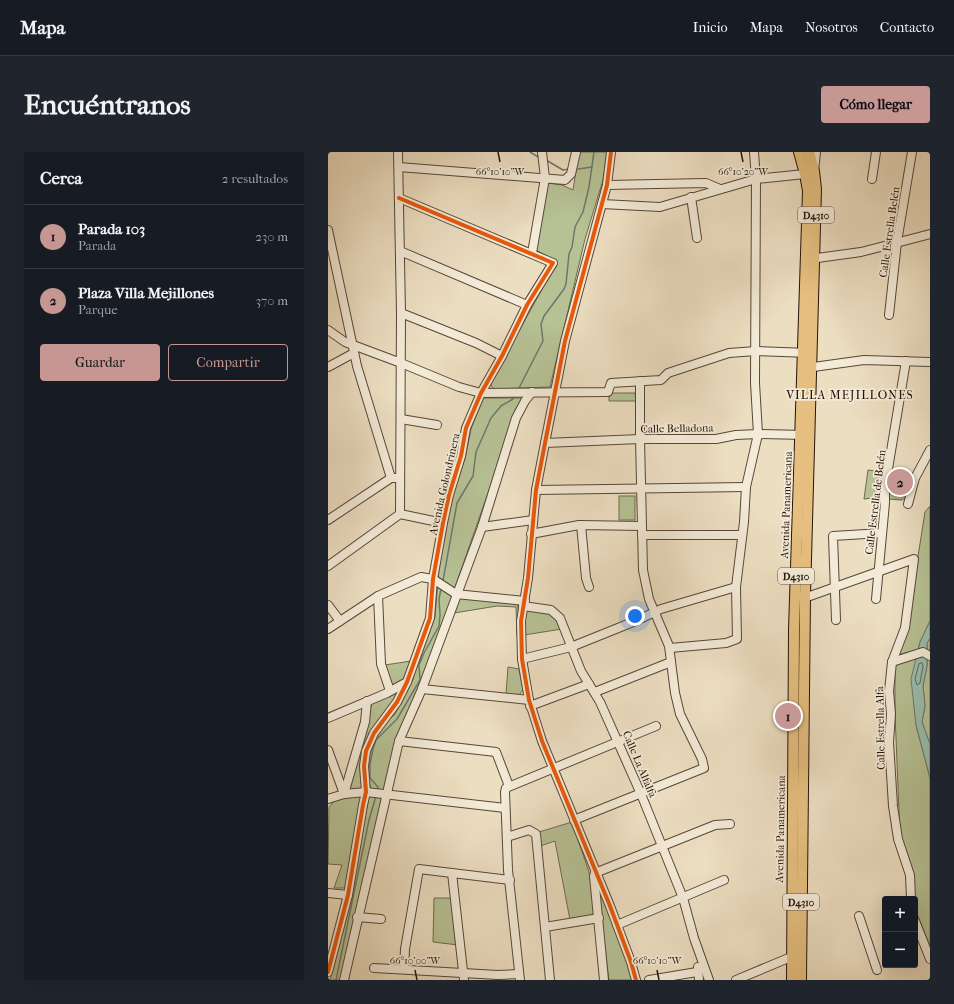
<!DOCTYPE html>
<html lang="es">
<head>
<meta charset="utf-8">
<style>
  :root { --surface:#171b24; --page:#20242c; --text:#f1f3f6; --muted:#9ea1a6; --line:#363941; --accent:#c59692 }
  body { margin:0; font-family:"IM FELL French Canon",serif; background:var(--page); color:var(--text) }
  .controls { position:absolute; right:12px; bottom:12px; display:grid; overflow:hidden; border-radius:4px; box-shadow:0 4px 16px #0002 }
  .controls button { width:36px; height:36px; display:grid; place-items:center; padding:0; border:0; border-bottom:1px solid var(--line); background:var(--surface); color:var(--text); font:20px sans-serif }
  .you { position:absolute; left:307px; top:464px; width:14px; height:14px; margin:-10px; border:3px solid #fff; border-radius:50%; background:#1a73e8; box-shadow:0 0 0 6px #1a73e833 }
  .badge { display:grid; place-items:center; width:26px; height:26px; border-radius:50%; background:var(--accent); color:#111; font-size:13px; font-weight:700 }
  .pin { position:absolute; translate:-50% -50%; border:2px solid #fff; box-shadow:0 1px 4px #0006 }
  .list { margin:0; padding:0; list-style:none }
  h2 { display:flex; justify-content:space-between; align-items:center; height:52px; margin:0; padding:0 16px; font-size:17px }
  h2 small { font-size:13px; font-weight:400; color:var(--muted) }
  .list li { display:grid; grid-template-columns:26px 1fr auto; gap:12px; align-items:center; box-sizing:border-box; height:64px; padding:0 16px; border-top:1px solid var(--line) }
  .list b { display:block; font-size:15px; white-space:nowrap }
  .list p { margin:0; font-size:13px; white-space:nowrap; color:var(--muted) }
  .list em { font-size:13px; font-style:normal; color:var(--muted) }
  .actions { display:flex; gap:8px; padding:12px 16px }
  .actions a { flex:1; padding:9px 0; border:1px solid var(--accent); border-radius:4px; text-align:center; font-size:14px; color:var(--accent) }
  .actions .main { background:var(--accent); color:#111 }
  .map { position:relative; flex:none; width:602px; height:828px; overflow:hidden; border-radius:4px }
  header { display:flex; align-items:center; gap:24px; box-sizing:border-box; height:56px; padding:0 20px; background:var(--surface); border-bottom:1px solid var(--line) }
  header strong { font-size:19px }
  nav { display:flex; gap:22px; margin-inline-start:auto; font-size:14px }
  .intro { display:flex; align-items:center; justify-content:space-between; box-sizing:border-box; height:96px; padding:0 24px }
  h1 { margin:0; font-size:28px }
  .button { padding:10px 18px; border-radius:4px; background:var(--accent); color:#111; font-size:14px; font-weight:700 }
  main { display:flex; gap:24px; padding:0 24px }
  aside { flex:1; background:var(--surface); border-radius:4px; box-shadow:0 4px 16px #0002 }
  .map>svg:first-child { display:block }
  .green { fill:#b6c194; stroke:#6e6a4f }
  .water { fill:#9abdad; stroke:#6b796c }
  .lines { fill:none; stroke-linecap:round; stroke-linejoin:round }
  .shore { stroke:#60685c; stroke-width:1 }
  .stream { stroke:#6b796c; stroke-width:1.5 }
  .minor-casing { stroke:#574638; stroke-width:10 }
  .major-casing { stroke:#25130a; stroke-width:12 }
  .minor { stroke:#f3ead7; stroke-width:8 }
  .major { stroke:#e6bf80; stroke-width:10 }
  .cycleway-casing { stroke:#f3ead7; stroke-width:6 }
  .cycleway { stroke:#e8590c; stroke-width:4 }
  .ticks { fill:none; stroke:#25130a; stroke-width:1.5 }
  .labels { text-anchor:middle; stroke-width:3.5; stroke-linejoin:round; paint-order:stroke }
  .shield { fill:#f3ead7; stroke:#635448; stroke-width:1 }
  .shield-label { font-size:10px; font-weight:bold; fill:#25130a }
  .street-label { font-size:11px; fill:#25130a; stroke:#f3ead7 }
  .neighbourhood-label { font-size:12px; letter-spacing:1px; fill:#25130a; stroke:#f3ead7 }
  .ticks-label { font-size:10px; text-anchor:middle; fill:#25130a; stroke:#f3ead7; stroke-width:3.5; stroke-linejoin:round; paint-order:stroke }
</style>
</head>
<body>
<header>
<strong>Mapa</strong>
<nav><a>Inicio</a><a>Mapa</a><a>Nosotros</a><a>Contacto</a></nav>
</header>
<div class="intro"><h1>Encuéntranos</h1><a class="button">Cómo llegar</a></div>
<main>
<aside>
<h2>Cerca<small>2 resultados</small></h2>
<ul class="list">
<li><span class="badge">1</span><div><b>Parada 103</b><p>Parada</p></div><em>230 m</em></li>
<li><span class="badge">2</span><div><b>Plaza Villa Mejillones</b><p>Parque</p></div><em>370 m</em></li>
</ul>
<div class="actions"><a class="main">Guardar</a><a>Compartir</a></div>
</aside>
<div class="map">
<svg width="602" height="828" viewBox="0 0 602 828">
  <rect width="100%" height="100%" fill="#ecdec1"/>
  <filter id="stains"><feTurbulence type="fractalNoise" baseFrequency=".005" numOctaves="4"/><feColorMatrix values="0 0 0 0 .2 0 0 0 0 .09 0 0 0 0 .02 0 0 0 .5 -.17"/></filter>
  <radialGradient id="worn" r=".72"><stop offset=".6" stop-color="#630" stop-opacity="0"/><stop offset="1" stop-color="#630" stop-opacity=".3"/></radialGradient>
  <!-- green -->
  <g class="green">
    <polygon points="251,0 279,0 275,28 257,87 222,235 165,237 163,233 163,230 229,110 208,98 220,31 234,33 245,38"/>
    <polygon points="284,241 307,241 308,249 281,249 281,244"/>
    <polygon points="155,246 196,246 188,261 91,538 71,580 14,828 2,828 18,767 41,645 43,636 39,624 40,605 45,590 51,578 67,562 76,546 85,527 89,509 107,465 112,404 125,341 137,307 143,277"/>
    <polygon points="540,318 556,320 553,345 536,347"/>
    <polygon points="563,321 584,322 580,343 574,348 560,347"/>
    <rect x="291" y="344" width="16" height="24"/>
    <polygon points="602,354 602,469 592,490 590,498 569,503 581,473 588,417 597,360"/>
    <polygon points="135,445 186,451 190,453 191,483 189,483 188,455 169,454 126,461 132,447"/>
    <path d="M199 457C219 459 225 457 234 477L196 483 195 472Z"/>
    <polygon points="602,486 602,592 594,570 597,554 595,534 599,514 599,491"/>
    <polygon points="589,505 586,550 588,573 602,626 602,794 587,757 587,747 585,747 572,684 567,561 567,512"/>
    <polygon points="83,509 77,527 64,536 57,513"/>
    <polygon points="180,515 191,517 195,538 191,543 178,542"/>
    <polygon points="72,537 64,552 43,579 35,637 20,638 37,581 44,550"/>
    <polygon points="26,644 33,645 17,736 6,736 14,713 0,712 1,655 8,647"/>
    <polygon points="244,670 261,720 267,763 242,768 227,689 212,694 211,680"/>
    <polygon points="268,728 301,813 305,828 281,828"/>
    <polygon points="106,746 126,746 130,793 105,790"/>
  </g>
  <!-- water -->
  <polygon class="water" points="602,469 602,486 599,491 599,514 595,534 597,554 594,570 602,592 602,626 588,573 583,527 592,490"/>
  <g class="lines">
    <!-- shore -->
    <polygon class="shore" points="594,511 595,514 592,531 589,533 587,527 591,512"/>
    <!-- stream -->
    <g class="stream">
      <polyline points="202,0 212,6"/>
      <polyline points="218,8 235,18 241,17"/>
      <polyline points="250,17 264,15"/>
      <polyline points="190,238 215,189 213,172 216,164 236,137 238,132 241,102 244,95 247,75 255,60 261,35 266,0"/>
      <polyline points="115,429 129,351 145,324 148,300 163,266 173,254 185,247 187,243"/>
      <polyline points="49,639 50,635 42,626 42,612 45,597 48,588 69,567 92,528 91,513 96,501 111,474 112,463 111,447 113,437"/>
      <polyline points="8,828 41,668 48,644"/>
    </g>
    <defs>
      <g id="minor">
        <polyline points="70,0 73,161 72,362"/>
        <polyline points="283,0 279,33 237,189 217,291 208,338 200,426 193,469 194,507 201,548 214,589 282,754 303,810 308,828"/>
        <polyline points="71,15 237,28 243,22 248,0"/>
        <polyline points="544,27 548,0"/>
        <polyline points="279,33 378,31 392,37"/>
        <polyline points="363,45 369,86"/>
        <polyline points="274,52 332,55 428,27 477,22 486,19 488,0"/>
        <polyline points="0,78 29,214 63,326"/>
        <polyline points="72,99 199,153"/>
        <polyline points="204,101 217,26 214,0"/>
        <polyline points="482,107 533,100 602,82"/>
        <polyline points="73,161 148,191 174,204"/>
        <polyline points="561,163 569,90 584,0"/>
        <polyline points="0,178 17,190 73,211 131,235 153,241 280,240 283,231 333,228 340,221 401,201 428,199 481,201"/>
        <polyline points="0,215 26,201"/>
        <polyline points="478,216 536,208 602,210"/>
        <polyline points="73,267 109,273"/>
        <polyline points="217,291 312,287 388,287 408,283 430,282 477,283"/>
        <polyline points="208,338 418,335"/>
        <polyline points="580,352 587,326 602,298"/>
        <polyline points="0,368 63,326 68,326"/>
        <polyline points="253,373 258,426 261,435"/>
        <polyline points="154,375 205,368"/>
        <polyline points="203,382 251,373 314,374"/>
        <polyline points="314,383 414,383"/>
        <polyline points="0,414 72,362 115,371"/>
        <polyline points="50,444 53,512 62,539"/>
        <polyline points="472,444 482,444 586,407 577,476 564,510 561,539 563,562 561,590 565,654 570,687 582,723 583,747"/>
        <polyline points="548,447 557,351 557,335 578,209"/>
        <polyline points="0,453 12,469"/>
        <polyline points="195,454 223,458 232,466 253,519 272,550 313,642 355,746 366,786 381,828"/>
        <polyline points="508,468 505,384 554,381"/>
        <polyline points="0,477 50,444 93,425 105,427 128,442 197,449"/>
        <polyline points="342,496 398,491 409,487 408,435 416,370 418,335 430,282 427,231 428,27 426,0"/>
        <polyline points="194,507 243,495 310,468 333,457 408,435"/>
        <polyline points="564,510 595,500 602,504"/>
        <polyline points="94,537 201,548"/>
        <polyline points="267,540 343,510"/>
        <polyline points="202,554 261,532"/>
        <polyline points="0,566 59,541 79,530"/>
        <polyline points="71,589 168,600 181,634"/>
        <polyline points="0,598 16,642"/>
        <polyline points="16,642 37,570 39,549"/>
        <polyline points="0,647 16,642 38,640 177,656"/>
        <polyline points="246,668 376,616 374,607 352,562 347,541 341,494 321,447 315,418 312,287 312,229"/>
        <polyline points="179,685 201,678 208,682 222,828"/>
        <polyline points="124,721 136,828"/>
        <polyline points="267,721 387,673 402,672"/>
        <polyline points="266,724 276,828"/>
        <polyline points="0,741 20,743"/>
        <polyline points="531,764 549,818"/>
        <polyline points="29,765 53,767"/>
        <polyline points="587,769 602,807"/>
        <polyline points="289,773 396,728"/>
        <polyline points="217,775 271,766"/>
        <polyline points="370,815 371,828"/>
        <polyline points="46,816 170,823 191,822"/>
        <polyline points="76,817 77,797 91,717 182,728"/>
        <polyline points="0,820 20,743 35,653 38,640 36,614 38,599 46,581 69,550 79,530 102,466 105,427 115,371 121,343 133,304 138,276 153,241 174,204 199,153 225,111 71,46"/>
        <polyline points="16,828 71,589 94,537 154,375 188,266 197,249 204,240"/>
        <polyline points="192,828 180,718 177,640 178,636 328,574"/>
        <polyline points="321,828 369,820"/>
        <polyline points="408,828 463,805 469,805"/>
      </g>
      <g id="major">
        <polyline points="464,828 466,478 480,39 477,22 471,0"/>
        <polyline points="473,828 477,444 488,37 486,19 481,0"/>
      </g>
    </defs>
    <!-- minor casing -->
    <use href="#minor" class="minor-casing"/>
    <!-- major casing -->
    <use href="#major" class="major-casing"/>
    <!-- minor -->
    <use href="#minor" class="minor"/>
    <!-- major -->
    <use href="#major" class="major"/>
    <defs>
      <g id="cycleway">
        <polyline points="283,0 279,33 237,189 217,291 208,338 200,426 193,469 194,507 201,548 214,589 282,754 303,810 308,828"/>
        <polyline points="0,820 20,743 35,653 38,640 36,614 38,599 46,581 69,550 79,530 102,466 105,427 115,371 121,343 133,304 138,276 153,241 174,204 199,153 225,111 71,46"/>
      </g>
    </defs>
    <!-- cycleway casing -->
    <use href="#cycleway" class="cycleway-casing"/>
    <!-- cycleway -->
    <use href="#cycleway" class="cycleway"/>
  </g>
  <!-- ticks -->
  <path class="ticks" d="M170 0 172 10M413 0 415 10M87 818 89 828M329 818 331 828"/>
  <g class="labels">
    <!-- shield labels -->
    <g class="shield">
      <rect x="470" y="55" width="36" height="16" rx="3"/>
      <rect x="450" y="416" width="36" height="16" rx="3"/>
      <rect x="455" y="742" width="36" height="16" rx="3"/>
    </g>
    <g class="shield-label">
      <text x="488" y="67">D4310</text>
      <text x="468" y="428">D4310</text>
      <text x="473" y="754">D4310</text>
    </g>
    <!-- street labels -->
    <g class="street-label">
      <text transform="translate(561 80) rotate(-82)" y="4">Calle Estrella Belén</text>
      <text transform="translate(349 276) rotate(-1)" y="4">Calle Belladona</text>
      <text transform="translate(116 332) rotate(-77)" y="4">Avenida Golondrinera</text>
      <text transform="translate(547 350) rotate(-83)" y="4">Calle Estrella de Belén</text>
      <text transform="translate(458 353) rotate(-88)" y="4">Avenida Panamericana</text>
      <text transform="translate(552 576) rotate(-91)" y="4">Calle Estrella Alfa</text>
      <text transform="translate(312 612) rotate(67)" y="4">Calle La Alfalfa</text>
      <text transform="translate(452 677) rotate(-89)" y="4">Avenida Panamericana</text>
    </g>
    <!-- neighbourhood labels -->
    <g class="neighbourhood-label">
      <text x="522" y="247">VILLA MEJILLONES</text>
    </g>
  </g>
  <g class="ticks-label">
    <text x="172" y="23">66°10'10"W</text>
    <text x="415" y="23">66°10'20"W</text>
    <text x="87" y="812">66°10'00"W</text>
    <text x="329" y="812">66°10'10"W</text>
  </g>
  <rect width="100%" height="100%" filter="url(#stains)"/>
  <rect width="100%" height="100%" fill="url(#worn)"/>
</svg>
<div class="controls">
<button>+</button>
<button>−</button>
</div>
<div class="you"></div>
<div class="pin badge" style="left:460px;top:564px">1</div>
<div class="pin badge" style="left:572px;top:330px">2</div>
</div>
</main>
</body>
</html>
